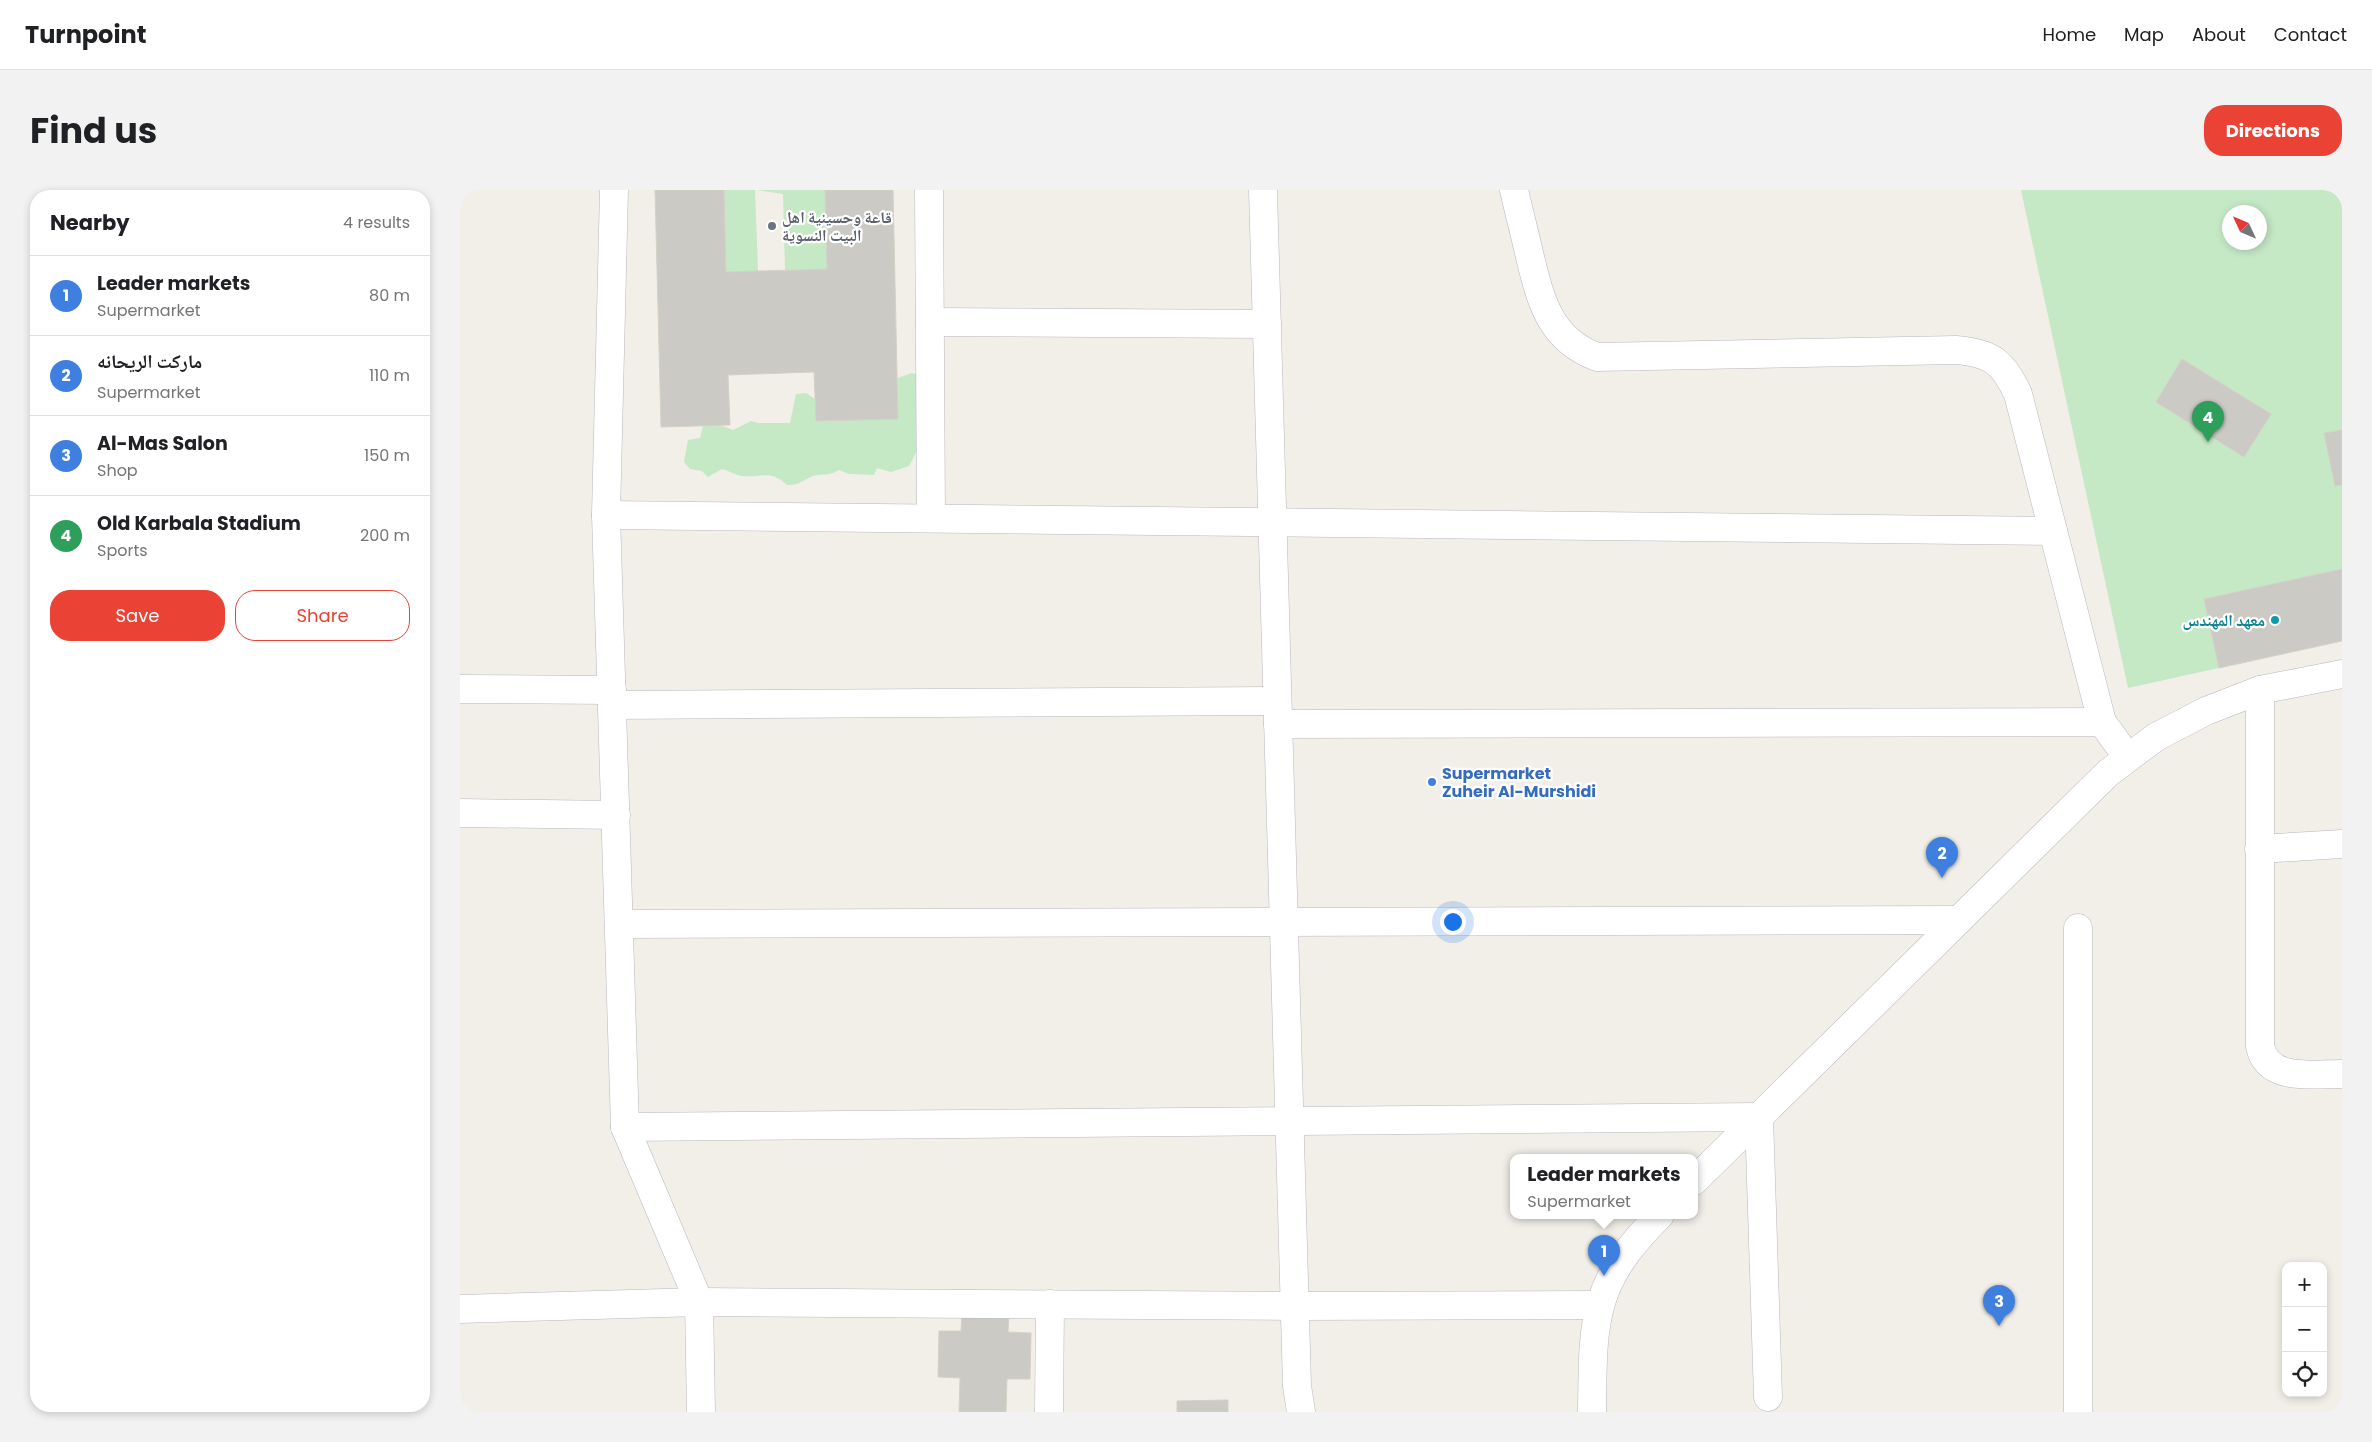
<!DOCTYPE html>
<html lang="en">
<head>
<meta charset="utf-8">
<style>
  :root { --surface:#fff; --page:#f2f2f2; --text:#202124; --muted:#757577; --line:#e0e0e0; --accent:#ea4335 }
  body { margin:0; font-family:Poppins,"Noto Naskh Arabic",sans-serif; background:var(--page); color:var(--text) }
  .controls { position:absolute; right:15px; bottom:15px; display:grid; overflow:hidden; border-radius:10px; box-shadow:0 2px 8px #0003 }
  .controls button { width:45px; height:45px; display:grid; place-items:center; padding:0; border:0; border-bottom:1px solid var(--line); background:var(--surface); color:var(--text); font:25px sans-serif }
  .compass { position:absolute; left:1762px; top:15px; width:45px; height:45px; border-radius:50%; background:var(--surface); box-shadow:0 2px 8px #0003; rotate:314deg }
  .you { position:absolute; left:992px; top:731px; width:18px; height:18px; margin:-12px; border:4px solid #fff; border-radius:50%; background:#1a73e8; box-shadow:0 0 0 8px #1a73e833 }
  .badge { display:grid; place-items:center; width:32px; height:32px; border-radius:50%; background:var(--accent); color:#fff; font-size:16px; font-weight:700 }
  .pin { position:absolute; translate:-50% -41px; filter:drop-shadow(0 1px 2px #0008) }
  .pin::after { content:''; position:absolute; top:26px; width:18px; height:15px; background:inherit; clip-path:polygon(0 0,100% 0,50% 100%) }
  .popup { position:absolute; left:1050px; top:964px; width:188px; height:65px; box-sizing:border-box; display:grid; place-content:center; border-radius:10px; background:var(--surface); filter:drop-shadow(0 1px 4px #0005); font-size:16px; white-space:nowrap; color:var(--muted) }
  .popup b { font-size:19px; color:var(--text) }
  .popup::after { content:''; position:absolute; left:50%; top:100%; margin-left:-10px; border:10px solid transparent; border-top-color:var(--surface) }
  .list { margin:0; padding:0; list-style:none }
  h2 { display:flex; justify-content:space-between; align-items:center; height:65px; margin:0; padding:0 20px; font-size:21px }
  h2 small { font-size:16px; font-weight:400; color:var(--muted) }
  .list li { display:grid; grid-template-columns:32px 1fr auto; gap:15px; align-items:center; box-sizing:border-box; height:80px; padding:0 20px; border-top:1px solid var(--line) }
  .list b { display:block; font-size:19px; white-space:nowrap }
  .list p { margin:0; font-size:16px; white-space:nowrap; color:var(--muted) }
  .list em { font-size:16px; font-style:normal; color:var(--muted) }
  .actions { display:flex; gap:10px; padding:15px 20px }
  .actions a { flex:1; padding:11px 0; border:1px solid var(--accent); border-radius:20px; text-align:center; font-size:18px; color:var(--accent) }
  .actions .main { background:var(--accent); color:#fff }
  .icon { flex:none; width:28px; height:28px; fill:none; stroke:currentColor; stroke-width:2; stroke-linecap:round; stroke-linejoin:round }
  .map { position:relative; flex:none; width:1882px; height:1222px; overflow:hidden; border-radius:20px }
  header { display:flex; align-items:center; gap:30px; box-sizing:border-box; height:70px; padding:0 25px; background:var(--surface); border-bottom:1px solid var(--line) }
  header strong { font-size:24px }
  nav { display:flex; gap:28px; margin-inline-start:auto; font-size:18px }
  .intro { display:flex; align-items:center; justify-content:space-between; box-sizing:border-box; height:120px; padding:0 30px }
  h1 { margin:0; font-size:35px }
  .button { padding:12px 22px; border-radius:20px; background:var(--accent); color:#fff; font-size:18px; font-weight:700 }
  main { display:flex; gap:30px; padding:0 30px }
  aside { flex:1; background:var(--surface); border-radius:20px; box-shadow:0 2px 8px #0003 }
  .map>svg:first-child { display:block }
  .green { fill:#c5e8c5; fill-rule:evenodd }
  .building { fill:#cccac5; stroke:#d6d1c6 }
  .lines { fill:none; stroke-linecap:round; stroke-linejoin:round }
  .street-casing { stroke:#b5b8bc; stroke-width:29 }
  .street { stroke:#fff; stroke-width:28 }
  .worship-dot { fill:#6b7280; stroke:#fff; stroke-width:2 }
  .culture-dot { fill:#0f9aa8; stroke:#fff; stroke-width:2 }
  .shop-dot { fill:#3f7fe0; stroke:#fff; stroke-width:2 }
  .labels { text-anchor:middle; stroke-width:4.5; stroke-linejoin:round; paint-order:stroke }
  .worship-label { font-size:16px; font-weight:bold; fill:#5b616d; stroke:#fff; text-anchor:start }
  .culture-label { font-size:16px; font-weight:bold; fill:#0d838f; stroke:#fff; text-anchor:end }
  .shop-label { font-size:16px; font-weight:bold; fill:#366cbe; stroke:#fff; text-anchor:start }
</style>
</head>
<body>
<header>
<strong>Turnpoint</strong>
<nav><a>Home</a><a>Map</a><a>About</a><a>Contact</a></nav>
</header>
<div class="intro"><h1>Find us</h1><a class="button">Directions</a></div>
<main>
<aside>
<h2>Nearby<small>4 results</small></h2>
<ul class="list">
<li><span class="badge" style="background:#3f7fe0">1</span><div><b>Leader markets</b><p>Supermarket</p></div><em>80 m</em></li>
<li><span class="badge" style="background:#3f7fe0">2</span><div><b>ماركت الريحانه</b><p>Supermarket</p></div><em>110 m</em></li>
<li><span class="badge" style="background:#3f7fe0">3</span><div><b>Al-Mas Salon</b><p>Shop</p></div><em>150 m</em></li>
<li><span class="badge" style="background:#2e9e5b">4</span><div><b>Old Karbala Stadium</b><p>Sports</p></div><em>200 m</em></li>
</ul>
<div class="actions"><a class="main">Save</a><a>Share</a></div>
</aside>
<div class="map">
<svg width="1882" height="1222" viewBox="0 0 1882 1222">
  <rect width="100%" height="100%" fill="#f1efe8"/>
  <!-- green -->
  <g class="green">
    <polygon points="264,0 295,0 298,81 266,82"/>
    <polygon points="297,0 365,0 367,79 325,80 323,4"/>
    <path d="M1561 0H1882V451L1668 498ZM1770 22H1800V52H1770Z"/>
    <path d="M451 183 461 185 462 251 449 276 431 282 417 278 414 285 389 284 379 280C366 287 364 283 353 286 343 290 338 296 327 295 310 279 303 288 282 286 275 285 269 281 262 279L248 287 242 281 230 279 224 272 228 250 240 248 243 236H262L273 240 291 231 298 233H330L336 204 346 203 355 209 356 231 438 229V188Z"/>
  </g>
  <!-- building -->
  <g class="building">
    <polygon points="195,0 264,0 266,82 367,79 365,0 433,0 438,229 356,231 354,182 268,185 270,235 201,237"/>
    <polygon points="1722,169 1811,224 1784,267 1696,212"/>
    <polygon points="1882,240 1882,295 1875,296 1864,243"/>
    <polygon points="1882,379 1882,451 1759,478 1744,409"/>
    <polygon points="502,1123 549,1124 548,1142 571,1143 570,1189 547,1189 546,1222 499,1222 500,1188 478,1187 479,1141 501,1141"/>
    <polygon points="768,1210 768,1222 717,1222 717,1211"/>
  </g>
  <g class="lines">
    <defs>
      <g id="street">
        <polyline points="154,0 146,325 165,937 239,1112 241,1222"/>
        <polyline points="469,0 471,328"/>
        <polyline points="803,0 837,1196 841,1222"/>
        <path d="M1054 0C1059 22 1065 45 1070 67 1081 112 1090 149 1137 167L1496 160C1532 163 1543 172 1558 204L1642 532"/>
        <polyline points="470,132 807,134"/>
        <polyline points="146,325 1593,341"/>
        <polyline points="0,499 152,500"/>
        <path d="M1800 500V856C1807 892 1853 884 1882 884"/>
        <polyline points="153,515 817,511"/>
        <polyline points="818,534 1642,532 1668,568"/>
        <polyline points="0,623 156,625"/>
        <polyline points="1799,659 1882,654"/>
        <polyline points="159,734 1498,730"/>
        <polyline points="1618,738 1618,1222"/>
        <polyline points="165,937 1299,927 1308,1207"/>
        <polyline points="1234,991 1648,583 1696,547 1746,521 1800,500 1882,484"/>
        <polyline points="0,1119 239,1112 835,1116 1139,1115"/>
        <polyline points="589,1222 590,1114"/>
        <path d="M1132 1222C1133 1130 1131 1093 1200 1025"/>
      </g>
    </defs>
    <!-- street casing -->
    <use href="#street" class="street-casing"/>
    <!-- street -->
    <use href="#street" class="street"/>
  </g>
  <!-- markers -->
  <circle class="worship-dot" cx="312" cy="36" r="5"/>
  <circle class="culture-dot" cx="1815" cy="430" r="5"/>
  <circle class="shop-dot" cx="972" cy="592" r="5"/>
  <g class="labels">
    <!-- worship labels -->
    <g class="worship-label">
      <text x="322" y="33">قاعة وحسينية اهل<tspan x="322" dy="18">البيت النسوية</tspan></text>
    </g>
    <!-- culture labels -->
    <g class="culture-label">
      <text x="1805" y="436">معهد المهندس</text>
    </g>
    <!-- shop labels -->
    <g class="shop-label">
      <text x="982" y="589">Supermarket<tspan x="982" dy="18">Zuheir Al-Murshidi</tspan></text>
    </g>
  </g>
</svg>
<div class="controls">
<button>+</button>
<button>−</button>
<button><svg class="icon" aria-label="locate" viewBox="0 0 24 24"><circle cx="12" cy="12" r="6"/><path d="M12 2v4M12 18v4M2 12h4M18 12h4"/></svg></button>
</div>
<svg class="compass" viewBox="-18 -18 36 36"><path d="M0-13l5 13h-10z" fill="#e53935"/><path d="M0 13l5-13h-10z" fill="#757577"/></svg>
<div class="you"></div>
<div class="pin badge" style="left:1144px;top:1086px;background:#3f7fe0">1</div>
<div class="popup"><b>Leader markets</b>Supermarket</div>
<div class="pin badge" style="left:1482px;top:688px;background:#3f7fe0">2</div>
<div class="pin badge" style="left:1539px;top:1136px;background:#3f7fe0">3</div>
<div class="pin badge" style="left:1748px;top:252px;background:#2e9e5b">4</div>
</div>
</main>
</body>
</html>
